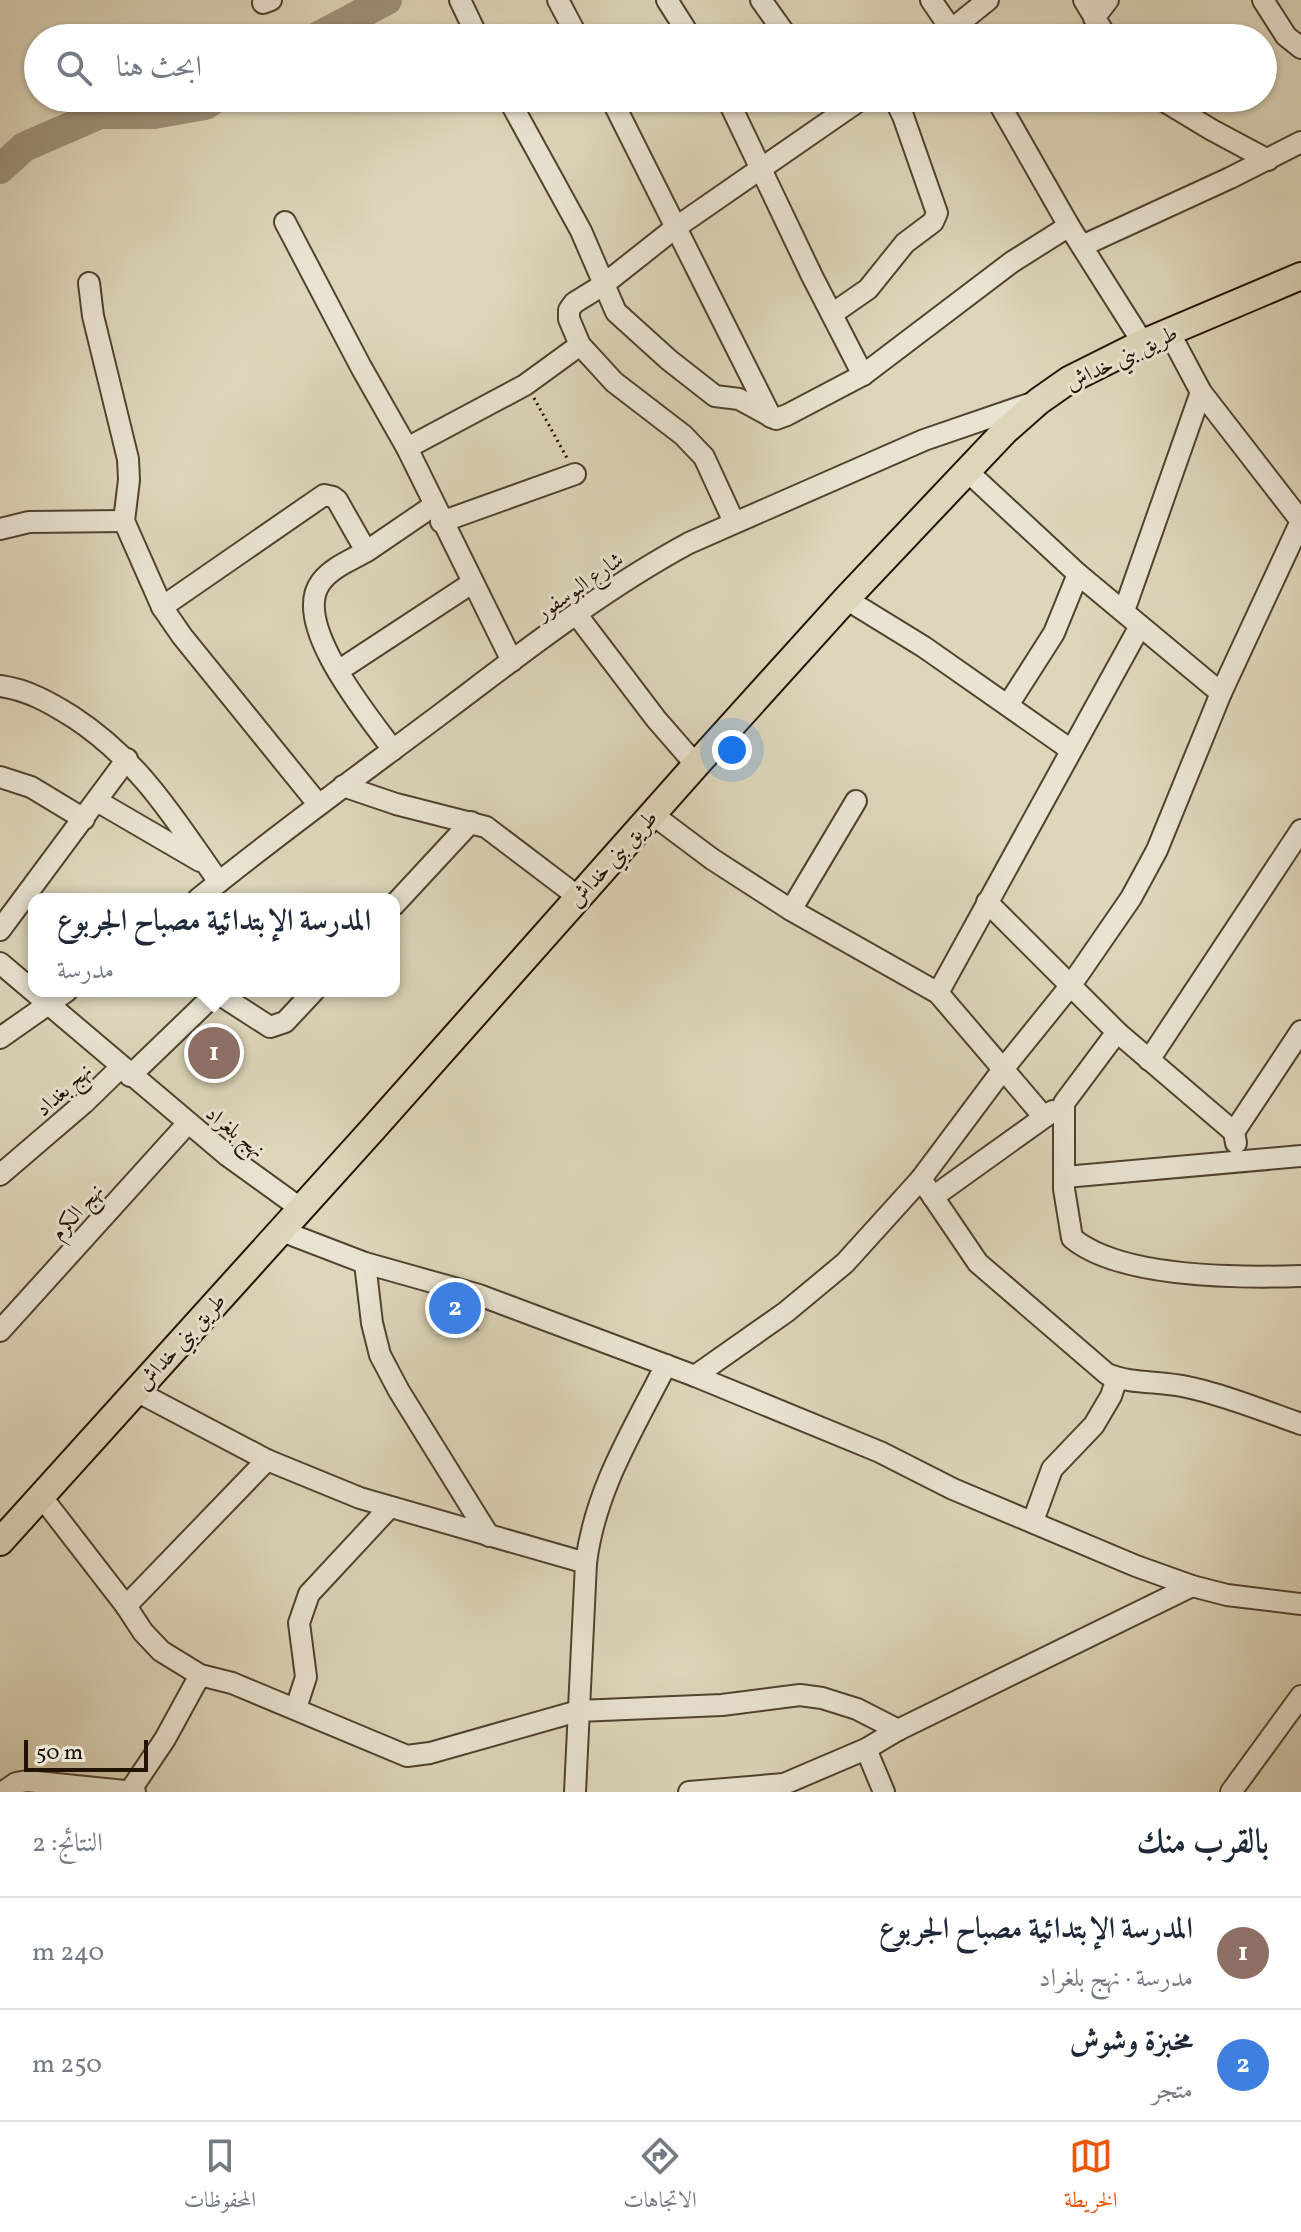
<!DOCTYPE html>
<html lang="ar">
<head>
<meta charset="utf-8">
<style>
  :root { --surface:#fff; --page:#f6f6f7; --text:#1f2937; --muted:#747a83; --line:#e0e1e3; --accent:#ea580c }
  body { margin:0; font-family:Vollkorn,Amiri,serif; background:var(--page); color:var(--text); direction:rtl }
  .scale { position:absolute; left:24px; bottom:20px; width:124px; box-sizing:border-box; padding-left:8px; border:4px solid #221202; border-top:0; font-size:22px; line-height:28px; white-space:nowrap; color:#221202; -webkit-text-stroke:6px #e9e4d2; paint-order:stroke }
  .you { position:absolute; left:732px; top:750px; width:28px; height:28px; margin:-20px; border:6px solid #fff; border-radius:50%; background:#1a73e8; box-shadow:0 0 0 12px #1a73e833 }
  .badge { display:grid; place-items:center; width:52px; height:52px; border-radius:50%; background:var(--accent); color:#fff; font-size:26px; font-weight:700 }
  .pin { position:absolute; translate:-50% -50%; border:4px solid #fff; box-shadow:0 2px 8px #0006 }
  .popup { position:absolute; left:28px; top:893px; width:372px; height:104px; box-sizing:border-box; display:grid; place-content:center; border-radius:16px; background:var(--surface); filter:drop-shadow(0 2px 6px #0005); font-size:26px; white-space:nowrap; color:var(--muted) }
  .popup b { font-size:30px; color:var(--text) }
  .popup::after { content:''; position:absolute; left:50%; top:100%; margin-left:-16px; border:16px solid transparent; border-top-color:var(--surface) }
  .list { margin:0; padding:0; list-style:none }
  h2 { display:flex; justify-content:space-between; align-items:center; height:104px; margin:0; padding:0 32px; font-size:34px }
  h2 small { font-size:26px; font-weight:400; color:var(--muted) }
  .list li { display:grid; grid-template-columns:52px 1fr auto; gap:24px; align-items:center; box-sizing:border-box; height:112px; padding:0 32px; border-top:2px solid var(--line) }
  .list b { display:block; font-size:30px; white-space:nowrap }
  .list p { margin:0; font-size:26px; white-space:nowrap; color:var(--muted) }
  .list em { font-size:26px; font-style:normal; color:var(--muted) }
  .icon { flex:none; width:44px; height:44px; fill:none; stroke:currentColor; stroke-width:2; stroke-linecap:round; stroke-linejoin:round }
  .map { position:relative; flex:none; width:1301px; height:1792px; overflow:hidden; direction:ltr }
  .search { position:absolute; background:var(--surface); box-shadow:0 2px 6px #0004; left:24px; right:24px; top:24px; height:88px; display:flex; align-items:center; gap:20px; box-sizing:border-box; padding:0 28px; border-radius:44px; color:var(--muted); font-size:30px }
  .sheet { height:328px; background:var(--surface) }
  nav { display:flex; justify-content:space-around; align-items:center; box-sizing:border-box; height:112px; border-top:2px solid var(--line); background:var(--surface); font-size:22px; color:var(--muted) }
  nav a { display:grid; justify-items:center; gap:4px }
  nav .on { color:var(--accent) }
  .map>svg:first-child { display:block }
  .lines { fill:none; stroke-linecap:round; stroke-linejoin:round }
  .river { stroke:#9d937b; stroke-width:30 }
  .building { fill:#837862; stroke:#221202; stroke-width:2; filter:url(#shadow) }
  .minor-casing { stroke:#514330; stroke-width:24 }
  .major-casing { stroke:#221202; stroke-width:30 }
  .path { stroke:#221202; stroke-width:3; stroke-dasharray:2 4; stroke-linecap:butt }
  .minor { stroke:#e9e4d2; stroke-width:20 }
  .major { stroke:#ddd6ba; stroke-width:26 }
  .labels { text-anchor:middle; stroke-width:6; stroke-linejoin:round; paint-order:stroke }
  .street-label { font-size:22px; fill:#221202; stroke:#e9e4d2 }
</style>
</head>
<body>
<div class="map">
<svg width="1301" height="1792" viewBox="0 0 1301 1792">
  <defs>
    <filter id="shadow"><feDropShadow dx="5" dy="9" stdDeviation="0" flood-color="#0004"/></filter>
  </defs>
  <rect width="100%" height="100%" fill="#ddd6ba"/>
  <filter id="stains"><feTurbulence type="fractalNoise" baseFrequency=".0025" numOctaves="4"/><feColorMatrix values="0 0 0 0 .2 0 0 0 0 .09 0 0 0 0 .02 0 0 0 .5 -.17"/></filter>
  <radialGradient id="worn" r=".72"><stop offset=".6" stop-color="#630" stop-opacity="0"/><stop offset="1" stop-color="#630" stop-opacity=".3"/></radialGradient>
  <g class="lines">
    <!-- river -->
    <g class="river">
      <polyline points="315,38 387,0"/>
      <polyline points="0,169 24,147 100,114 154,114 205,105 216,98"/>
    </g>
  </g>
  <!-- building -->
  <polygon class="building" points="437,1286 453,1288 453,1300 471,1300 475,1321 443,1327 437,1315"/>
  <g class="lines">
    <defs>
      <g id="minor">
        <polyline points="460,0 478,38"/>
        <polyline points="558,0 578,38"/>
        <polyline points="667,0 691,38"/>
        <polyline points="761,0 788,38"/>
        <polyline points="931,0 957,38"/>
        <polyline points="1084,0 1107,38"/>
        <polyline points="1263,0 1286,36 1301,48"/>
        <polyline points="263,3 271,0"/>
        <polyline points="1094,18 1108,0"/>
        <polyline points="941,38 988,0"/>
        <polyline points="508,98 581,231 616,312 669,360 715,396 739,399 776,419 787,415 863,375 1012,262 1069,226"/>
        <polyline points="611,98 771,417"/>
        <polyline points="727,98 812,276 863,375"/>
        <polyline points="996,98 1069,226 1143,343"/>
        <polyline points="1159,98 1212,130 1268,160"/>
        <polyline points="285,222 361,367 407,448 512,661"/>
        <polyline points="1082,246 1230,178 1301,142"/>
        <polyline points="89,283 93,316 128,459 129,480 124,521 162,607 182,636 318,804"/>
        <polyline points="832,314 868,289 905,243 933,222 937,213 903,116 894,98"/>
        <polyline points="1169,332 1201,392 1301,521"/>
        <polyline points="407,448 525,385 580,345"/>
        <polyline points="966,470 1078,574 1221,693"/>
        <polyline points="441,522 575,474"/>
        <polyline points="734,522 704,457 683,435 614,382 593,359 580,345 569,319 569,310 574,303 603,285 675,228 863,98"/>
        <polyline points="0,529 29,522 124,521"/>
        <polyline points="846,599 924,647 1071,750"/>
        <polyline points="162,607 324,495 333,497 337,500 366,551"/>
        <polyline points="1124,611 1201,392"/>
        <polyline points="577,615 656,719 696,765"/>
        <polyline points="338,671 472,583"/>
        <path d="M0 686C28 690 49 702 73 717 140 761 174 818 219 882"/>
        <polyline points="1008,705 1054,633 1078,574"/>
        <path d="M393 750C369 717 290 623 321 582 332 567 352 560 367 551 389 536 411 521 433 506"/>
        <polyline points="0,777 31,787 84,819"/>
        <polyline points="343,786 396,804 486,827 577,896"/>
        <polyline points="97,801 200,861"/>
        <polyline points="652,814 712,859 791,910 938,993 1044,1117"/>
        <path d="M198 899C280 832 365 771 449 708 526 650 604 589 689 543L924 440 1032 403"/>
        <polyline points="987,902 1117,1032 1234,1132"/>
        <polyline points="394,905 471,822"/>
        <polyline points="791,910 856,801"/>
        <polyline points="0,930 127,759"/>
        <polyline points="0,963 228,1156 300,1208"/>
        <polyline points="214,991 270,1027 285,1022 314,991"/>
        <polyline points="938,993 1140,626"/>
        <path d="M1117 1032 1064 1103V1189L1072 1238C1120 1278 1239 1278 1301 1276"/>
        <polyline points="0,1038 67,991"/>
        <polyline points="1149,1060 1301,830"/>
        <polyline points="130,1076 216,993"/>
        <polyline points="1236,1143 1234,1132 1301,1031"/>
        <polyline points="0,1175 84,1103 120,1068"/>
        <polyline points="1065,1177 1301,1156"/>
        <path d="M921 1179 978 1263 1107 1374C1130 1384 1161 1381 1187 1387 1225 1395 1264 1411 1301 1424"/>
        <polyline points="933,1197 1053,1111"/>
        <polyline points="279,1230 365,1263 479,1295 695,1376 880,1452 953,1489 1136,1566 1192,1586 1227,1595 1301,1604"/>
        <polyline points="365,1263 372,1323 380,1355 399,1391 489,1536"/>
        <polyline points="0,1331 188,1123"/>
        <polyline points="695,1376 786,1312 845,1263 921,1179 1004,1068 1071,985 1131,898 1157,850 1221,693 1301,521"/>
        <polyline points="136,1391 267,1460 360,1498 586,1563"/>
        <polyline points="41,1496 126,1606 143,1632 161,1651 200,1675 232,1683 407,1756 430,1753 578,1711 722,1705 800,1695 822,1698 857,1709 898,1730"/>
        <polyline points="1033,1521 1052,1469 1094,1425 1111,1396 1117,1378"/>
        <polyline points="126,1606 267,1460"/>
        <polyline points="296,1708 306,1677 299,1623 309,1594 389,1508"/>
        <polyline points="866,1749 884,1792"/>
        <polyline points="130,1791 165,1739 200,1675"/>
        <polyline points="3,1792 16,1783 27,1781 135,1792"/>
        <path d="M575 1792 586 1563C595 1490 633 1430 666 1365"/>
        <polyline points="689,1792 784,1784 866,1749 898,1730 1192,1586"/>
        <polyline points="1231,1792 1301,1696"/>
      </g>
      <polyline id="major" points="0,1542 373,1129 696,765 846,599 1005,431 1039,401 1069,380 1143,343 1301,276"/>
    </defs>
    <!-- minor casing -->
    <use href="#minor" class="minor-casing"/>
    <!-- major casing -->
    <use href="#major" class="major-casing"/>
    <!-- path -->
    <polyline class="path" points="534,398 567,458"/>
    <!-- minor -->
    <use href="#minor" class="minor"/>
    <!-- major -->
    <use href="#major" class="major"/>
  </g>
  <g class="labels">
    <!-- street labels -->
    <g class="street-label">
      <text transform="translate(1121 357) rotate(-26)" y="8">طريق بني خداش</text>
      <text transform="translate(579 585) rotate(-35)" y="8">شارع البوسفور</text>
      <text transform="translate(612 858) rotate(-48)" y="8">طريق بني خداش</text>
      <text transform="translate(63 1089) rotate(-42)" y="8">نهج بغداد</text>
      <text transform="translate(236 1131) rotate(39)" y="8">نهج بلغراد</text>
      <text transform="translate(76 1211) rotate(-48)" y="8">نهج الكرم</text>
      <text transform="translate(180 1341) rotate(-48)" y="8">طريق بني خداش</text>
    </g>
  </g>
  <rect width="100%" height="100%" filter="url(#stains)"/>
  <rect width="100%" height="100%" fill="url(#worn)"/>
</svg>
<div class="scale">50 m</div>
<div class="you"></div>
<div class="pin badge" style="left:214px;top:1053px;background:#8d6e63">1</div>
<div class="popup"><b>المدرسة الإبتدائية مصباح الجربوع</b>مدرسة</div>
<div class="pin badge" style="left:455px;top:1308px;background:#3f7fe0">2</div>
<div class="search"><svg class="icon" aria-label="search" viewBox="0 0 24 24"><circle cx="10" cy="10" r="6"/><path d="M15 15l6 6"/></svg>ابحث هنا</div>
</div>
<section class="sheet">
<h2>بالقرب منك<small>النتائج: 2</small></h2>
<ul class="list">
<li><span class="badge" style="background:#8d6e63">1</span><div><b>المدرسة الإبتدائية مصباح الجربوع</b><p>مدرسة · نهج بلغراد</p></div><em>240 m</em></li>
<li><span class="badge" style="background:#3f7fe0">2</span><div><b>مخبزة وشوش</b><p>متجر</p></div><em>250 m</em></li>
</ul>
</section>
<nav>
<a class="on"><svg class="icon" aria-label="map" viewBox="0 0 24 24"><path d="M3 6l6-2 6 2 6-2v14l-6 2-6-2-6 2zM9 4v14M15 6v14"/></svg>الخريطة</a>
<a><svg class="icon" aria-label="directions" viewBox="0 0 24 24"><path d="M12 3l9 9-9 9-9-9zM9 14v-3h6M13 9l2 2-2 2"/></svg>الاتجاهات</a>
<a><svg class="icon" aria-label="saved" viewBox="0 0 24 24"><path d="M7 4h10v16l-5-4-5 4z"/></svg>المحفوظات</a>
</nav>
</body>
</html>
